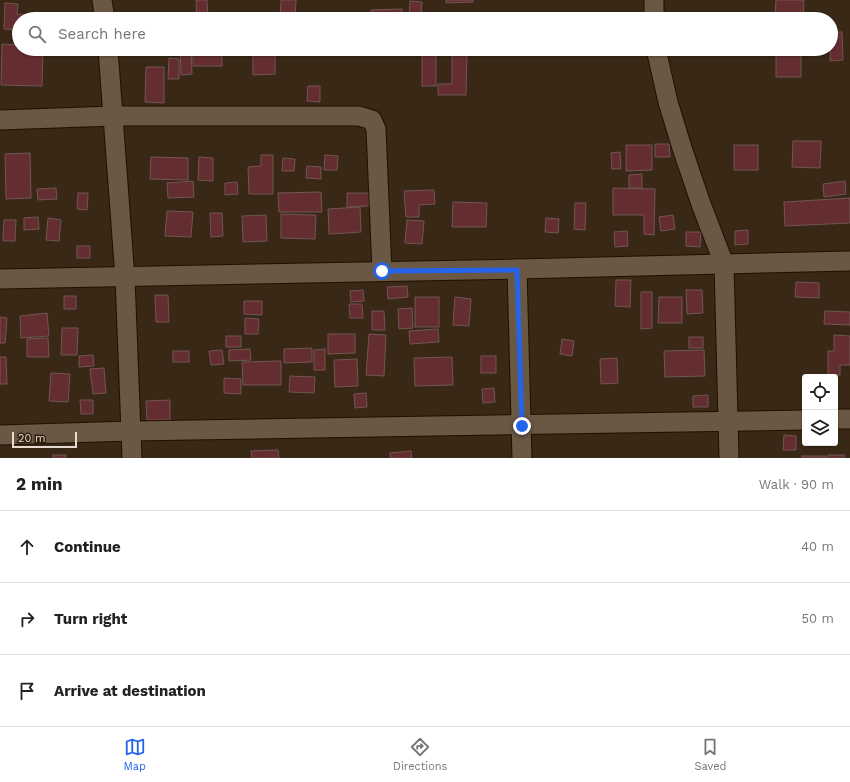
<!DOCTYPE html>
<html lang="en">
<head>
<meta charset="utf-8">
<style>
  :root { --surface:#fff; --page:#f2f2f2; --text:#222; --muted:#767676; --line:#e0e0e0; --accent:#2563eb }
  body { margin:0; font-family:"Work Sans",sans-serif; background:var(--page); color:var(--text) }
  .controls { position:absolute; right:12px; bottom:12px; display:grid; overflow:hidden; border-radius:4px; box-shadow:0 1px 3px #0004 }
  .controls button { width:36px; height:36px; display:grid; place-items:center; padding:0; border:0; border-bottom:1px solid var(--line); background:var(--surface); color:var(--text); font:20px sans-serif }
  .scale { position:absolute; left:12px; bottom:10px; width:65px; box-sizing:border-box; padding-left:4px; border:2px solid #e5dacf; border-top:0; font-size:11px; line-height:14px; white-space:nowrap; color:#e5dacf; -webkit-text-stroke:3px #2e1e0d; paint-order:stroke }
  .stop { position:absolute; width:12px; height:12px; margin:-9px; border:3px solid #2563eb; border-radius:50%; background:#fff }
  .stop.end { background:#2563eb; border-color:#fff; box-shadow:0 1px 4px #0008 }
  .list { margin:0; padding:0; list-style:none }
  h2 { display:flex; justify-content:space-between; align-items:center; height:52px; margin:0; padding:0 16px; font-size:17px }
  h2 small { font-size:13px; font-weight:400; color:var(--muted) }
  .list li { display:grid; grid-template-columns:26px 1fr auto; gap:12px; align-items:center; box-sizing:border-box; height:72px; padding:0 16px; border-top:1px solid var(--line) }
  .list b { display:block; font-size:15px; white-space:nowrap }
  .list em { font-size:13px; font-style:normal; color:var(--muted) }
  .icon { flex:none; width:22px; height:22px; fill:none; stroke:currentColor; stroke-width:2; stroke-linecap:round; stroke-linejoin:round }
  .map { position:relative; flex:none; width:850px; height:458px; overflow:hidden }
  .search { position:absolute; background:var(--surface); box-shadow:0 1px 3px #0004; left:12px; right:12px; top:12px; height:44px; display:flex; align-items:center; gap:10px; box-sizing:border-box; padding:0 14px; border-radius:22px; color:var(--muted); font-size:15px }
  .sheet { height:268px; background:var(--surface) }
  nav { display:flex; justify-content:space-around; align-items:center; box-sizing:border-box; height:56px; border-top:1px solid var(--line); background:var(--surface); font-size:11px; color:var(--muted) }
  nav a { display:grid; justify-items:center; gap:2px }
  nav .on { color:var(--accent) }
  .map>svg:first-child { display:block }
  .building { fill:#642e30; stroke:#725555 }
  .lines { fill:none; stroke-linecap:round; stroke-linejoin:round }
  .minor-casing { stroke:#1f1002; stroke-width:21 }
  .minor { stroke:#6a5744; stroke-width:19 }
  .route { stroke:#2563eb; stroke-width:5 }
</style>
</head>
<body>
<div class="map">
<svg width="850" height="458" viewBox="0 0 850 458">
  <rect width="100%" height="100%" fill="#392816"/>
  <!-- building -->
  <g class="building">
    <polygon points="196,0 207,0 208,19 197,19"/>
    <polygon points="281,0 296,0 295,19 280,19"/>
    <polygon points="446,0 473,0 473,2 446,3"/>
    <polygon points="776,0 804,0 803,19 775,19"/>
    <polygon points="410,1 422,2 421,16 409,15"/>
    <polygon points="5,3 18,4 17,14 32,15 32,19 19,19 19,30 4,29"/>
    <polygon points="402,9 402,19 371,19 371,10"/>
    <polygon points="806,16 816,17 816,19 806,19"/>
    <polygon points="831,32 842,32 843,60 830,61"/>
    <polygon points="2,44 19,45 19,49 43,49 42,86 1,85"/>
    <polygon points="180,49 191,49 192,74 181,75"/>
    <rect x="193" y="49" width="29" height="17"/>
    <rect x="422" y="49" width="14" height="37"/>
    <rect x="776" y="49" width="25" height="28"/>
    <polygon points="253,52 275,52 275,74 253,75"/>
    <polygon points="452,52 467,53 466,95 438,95 438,84 452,84"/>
    <polygon points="169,58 179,59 179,79 168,79"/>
    <polygon points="146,67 164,67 164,103 145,102"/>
    <polygon points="308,86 320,86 320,102 307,101"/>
    <polygon points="793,141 821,141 820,168 792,167"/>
    <polygon points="655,144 669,144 670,157 655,157"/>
    <polygon points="626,145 652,145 652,170 626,171"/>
    <rect x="734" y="145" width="24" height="25"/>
    <polygon points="620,152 621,169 612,169 611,153"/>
    <polygon points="30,153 31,198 6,199 5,154"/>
    <polygon points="261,155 273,155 273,194 249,194 248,167 261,166"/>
    <polygon points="325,155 338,156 337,170 324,170"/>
    <polygon points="151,157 188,158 188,180 150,179"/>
    <polygon points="199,157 213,158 213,181 198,180"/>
    <polygon points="283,158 295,159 294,171 282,171"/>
    <polygon points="307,166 321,167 321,179 306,178"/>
    <polygon points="642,174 642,188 629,188 629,175"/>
    <polygon points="193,181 194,197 168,198 167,183"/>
    <polygon points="845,181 846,194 824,197 823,184"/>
    <polygon points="237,182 238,194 225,195 225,183"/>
    <polygon points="56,188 57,199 38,200 37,189"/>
    <polygon points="613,188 655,189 654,235 644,234 644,215 613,215"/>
    <polygon points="434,190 435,204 419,205 419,217 406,217 404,191"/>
    <polygon points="321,192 322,212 279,212 278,193"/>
    <polygon points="78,193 88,193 87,210 77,209"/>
    <polygon points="347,193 369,193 369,206 347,207"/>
    <polygon points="850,198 850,223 785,226 784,202"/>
    <polygon points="453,202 487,203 486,227 452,227"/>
    <polygon points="575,203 586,203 585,230 574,229"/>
    <polygon points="360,207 361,232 329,234 328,209"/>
    <polygon points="167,211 193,212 191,237 165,236"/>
    <polygon points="210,213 222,213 223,236 211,237"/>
    <polygon points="281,214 316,215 315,239 281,238"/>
    <polygon points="266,215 267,241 243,242 242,216"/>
    <polygon points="673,215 675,229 661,231 659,217"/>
    <polygon points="38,217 39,229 24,230 24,218"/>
    <polygon points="48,218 61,220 59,241 46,240"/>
    <polygon points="546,218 559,219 558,233 545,232"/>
    <polygon points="4,220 16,220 15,241 3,241"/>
    <polygon points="407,220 424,221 422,244 405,243"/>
    <polygon points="748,230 748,244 735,245 735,231"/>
    <polygon points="627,231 628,246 615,247 614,232"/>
    <polygon points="686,232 701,232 700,247 686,246"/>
    <rect x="77" y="246" width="13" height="12"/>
    <polygon points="616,280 631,280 630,307 615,306"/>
    <polygon points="796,282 819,283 819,298 795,297"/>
    <polygon points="407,286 408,297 388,299 387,287"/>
    <polygon points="363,290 364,301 351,302 350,291"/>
    <polygon points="686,290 702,290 703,313 687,314"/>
    <polygon points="641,292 652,292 652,328 641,329"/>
    <polygon points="155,295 168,295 169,322 156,322"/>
    <rect x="64" y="296" width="12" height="13"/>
    <rect x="415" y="297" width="24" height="30"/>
    <polygon points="455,297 471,299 469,326 453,325"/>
    <polygon points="659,297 682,297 682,323 658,323"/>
    <polygon points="244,301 262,301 262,315 244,314"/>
    <polygon points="349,304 362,304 363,318 350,318"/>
    <polygon points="412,308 413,328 399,329 398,309"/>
    <polygon points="372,311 384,311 385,330 372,330"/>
    <polygon points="825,311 850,312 850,325 824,324"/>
    <polygon points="47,313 49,336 21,338 20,316"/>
    <polygon points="0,317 7,318 5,343 0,343"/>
    <polygon points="245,318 259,319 258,334 245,334"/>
    <polygon points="62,328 78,328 77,355 61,355"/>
    <polygon points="438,329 439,342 410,344 409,331"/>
    <polygon points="328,334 355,334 355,353 328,354"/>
    <polygon points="369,334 386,335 384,376 366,375"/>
    <polygon points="834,335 850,336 850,365 840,365 840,375 828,375 828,351 834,351"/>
    <rect x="226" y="336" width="15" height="11"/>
    <rect x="689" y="337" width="14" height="11"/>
    <polygon points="48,338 49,357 27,357 27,339"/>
    <polygon points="562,339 574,341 572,356 560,354"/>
    <polygon points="312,348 312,362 284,363 284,349"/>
    <polygon points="250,349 251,360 229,361 229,350"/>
    <polygon points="325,349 325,370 314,370 314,350"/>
    <polygon points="222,350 224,364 211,365 209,351"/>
    <polygon points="704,350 705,376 665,377 664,351"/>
    <rect x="173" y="351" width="16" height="11"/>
    <polygon points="93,355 94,366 79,367 79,356"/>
    <rect x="481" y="356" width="15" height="17"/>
    <polygon points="0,357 6,357 7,384 0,384"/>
    <polygon points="452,357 453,385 415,386 414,358"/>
    <polygon points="617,358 618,383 601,384 600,359"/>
    <polygon points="357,359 358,386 335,387 334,360"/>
    <polygon points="281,361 281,385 243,385 242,362"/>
    <polygon points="104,368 106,393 93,394 90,369"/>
    <polygon points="51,373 70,374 68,402 49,401"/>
    <polygon points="290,376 315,377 314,393 289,392"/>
    <polygon points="224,378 241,379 241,394 224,393"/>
    <polygon points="494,388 495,402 483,403 482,389"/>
    <polygon points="366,393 367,407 355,408 354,394"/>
    <polygon points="708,395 708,407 693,407 693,396"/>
    <polygon points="80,400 93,400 93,414 81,414"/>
    <polygon points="170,400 170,420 147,420 146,401"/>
    <polygon points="784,435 796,436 796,450 783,450"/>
    <polygon points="278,450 279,458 252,458 251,451"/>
    <polygon points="411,451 412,458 390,458 390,453"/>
    <rect x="53" y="455" width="13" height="3"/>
    <rect x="828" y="455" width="16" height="3"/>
    <rect x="802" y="456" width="24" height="2"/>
  </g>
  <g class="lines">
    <defs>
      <g id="minor">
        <polyline points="102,0 105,19"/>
        <polyline points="654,0 654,19"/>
        <polyline points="108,49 125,278 132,458"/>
        <polyline points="656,49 668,102 682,148 701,204 724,264 729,458"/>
        <polyline points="0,120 113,116 359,116 372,120 376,129 382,271"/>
        <polyline points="517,269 522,458"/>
        <polyline points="0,279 517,269 850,261"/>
        <polyline points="835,419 850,419"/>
        <polyline points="0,435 131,431 805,420"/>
      </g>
    </defs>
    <!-- minor casing -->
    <use href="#minor" class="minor-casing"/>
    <!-- minor -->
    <use href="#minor" class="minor"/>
  </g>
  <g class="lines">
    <!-- route -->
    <polyline class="route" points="382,271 517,270 522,426"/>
  </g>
</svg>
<div class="controls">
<button><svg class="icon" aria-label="locate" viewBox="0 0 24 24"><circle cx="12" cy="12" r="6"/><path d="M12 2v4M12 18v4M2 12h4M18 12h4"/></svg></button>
<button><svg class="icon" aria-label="layers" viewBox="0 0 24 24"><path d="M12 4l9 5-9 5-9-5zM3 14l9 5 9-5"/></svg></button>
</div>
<div class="scale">20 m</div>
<div class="stop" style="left:382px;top:271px"></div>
<div class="stop end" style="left:522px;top:426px"></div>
<div class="search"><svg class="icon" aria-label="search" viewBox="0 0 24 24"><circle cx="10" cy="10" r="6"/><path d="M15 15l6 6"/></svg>Search here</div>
</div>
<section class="sheet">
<h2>2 min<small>Walk · 90 m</small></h2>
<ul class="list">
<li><svg class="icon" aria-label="ahead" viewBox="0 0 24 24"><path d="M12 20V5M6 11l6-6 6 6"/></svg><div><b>Continue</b></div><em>40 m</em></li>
<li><svg class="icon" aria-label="right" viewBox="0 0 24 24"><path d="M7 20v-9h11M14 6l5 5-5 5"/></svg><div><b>Turn right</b></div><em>50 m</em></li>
<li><svg class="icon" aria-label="arrive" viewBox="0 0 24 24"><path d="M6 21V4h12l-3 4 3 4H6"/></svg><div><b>Arrive at destination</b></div></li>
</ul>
</section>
<nav>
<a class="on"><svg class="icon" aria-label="map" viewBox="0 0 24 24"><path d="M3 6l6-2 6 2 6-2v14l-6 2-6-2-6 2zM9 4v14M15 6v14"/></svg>Map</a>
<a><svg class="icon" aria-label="directions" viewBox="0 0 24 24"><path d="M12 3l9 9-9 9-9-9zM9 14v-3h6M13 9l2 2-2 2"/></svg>Directions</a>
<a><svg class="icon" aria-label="saved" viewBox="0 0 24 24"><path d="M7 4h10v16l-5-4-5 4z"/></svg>Saved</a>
</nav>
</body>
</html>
